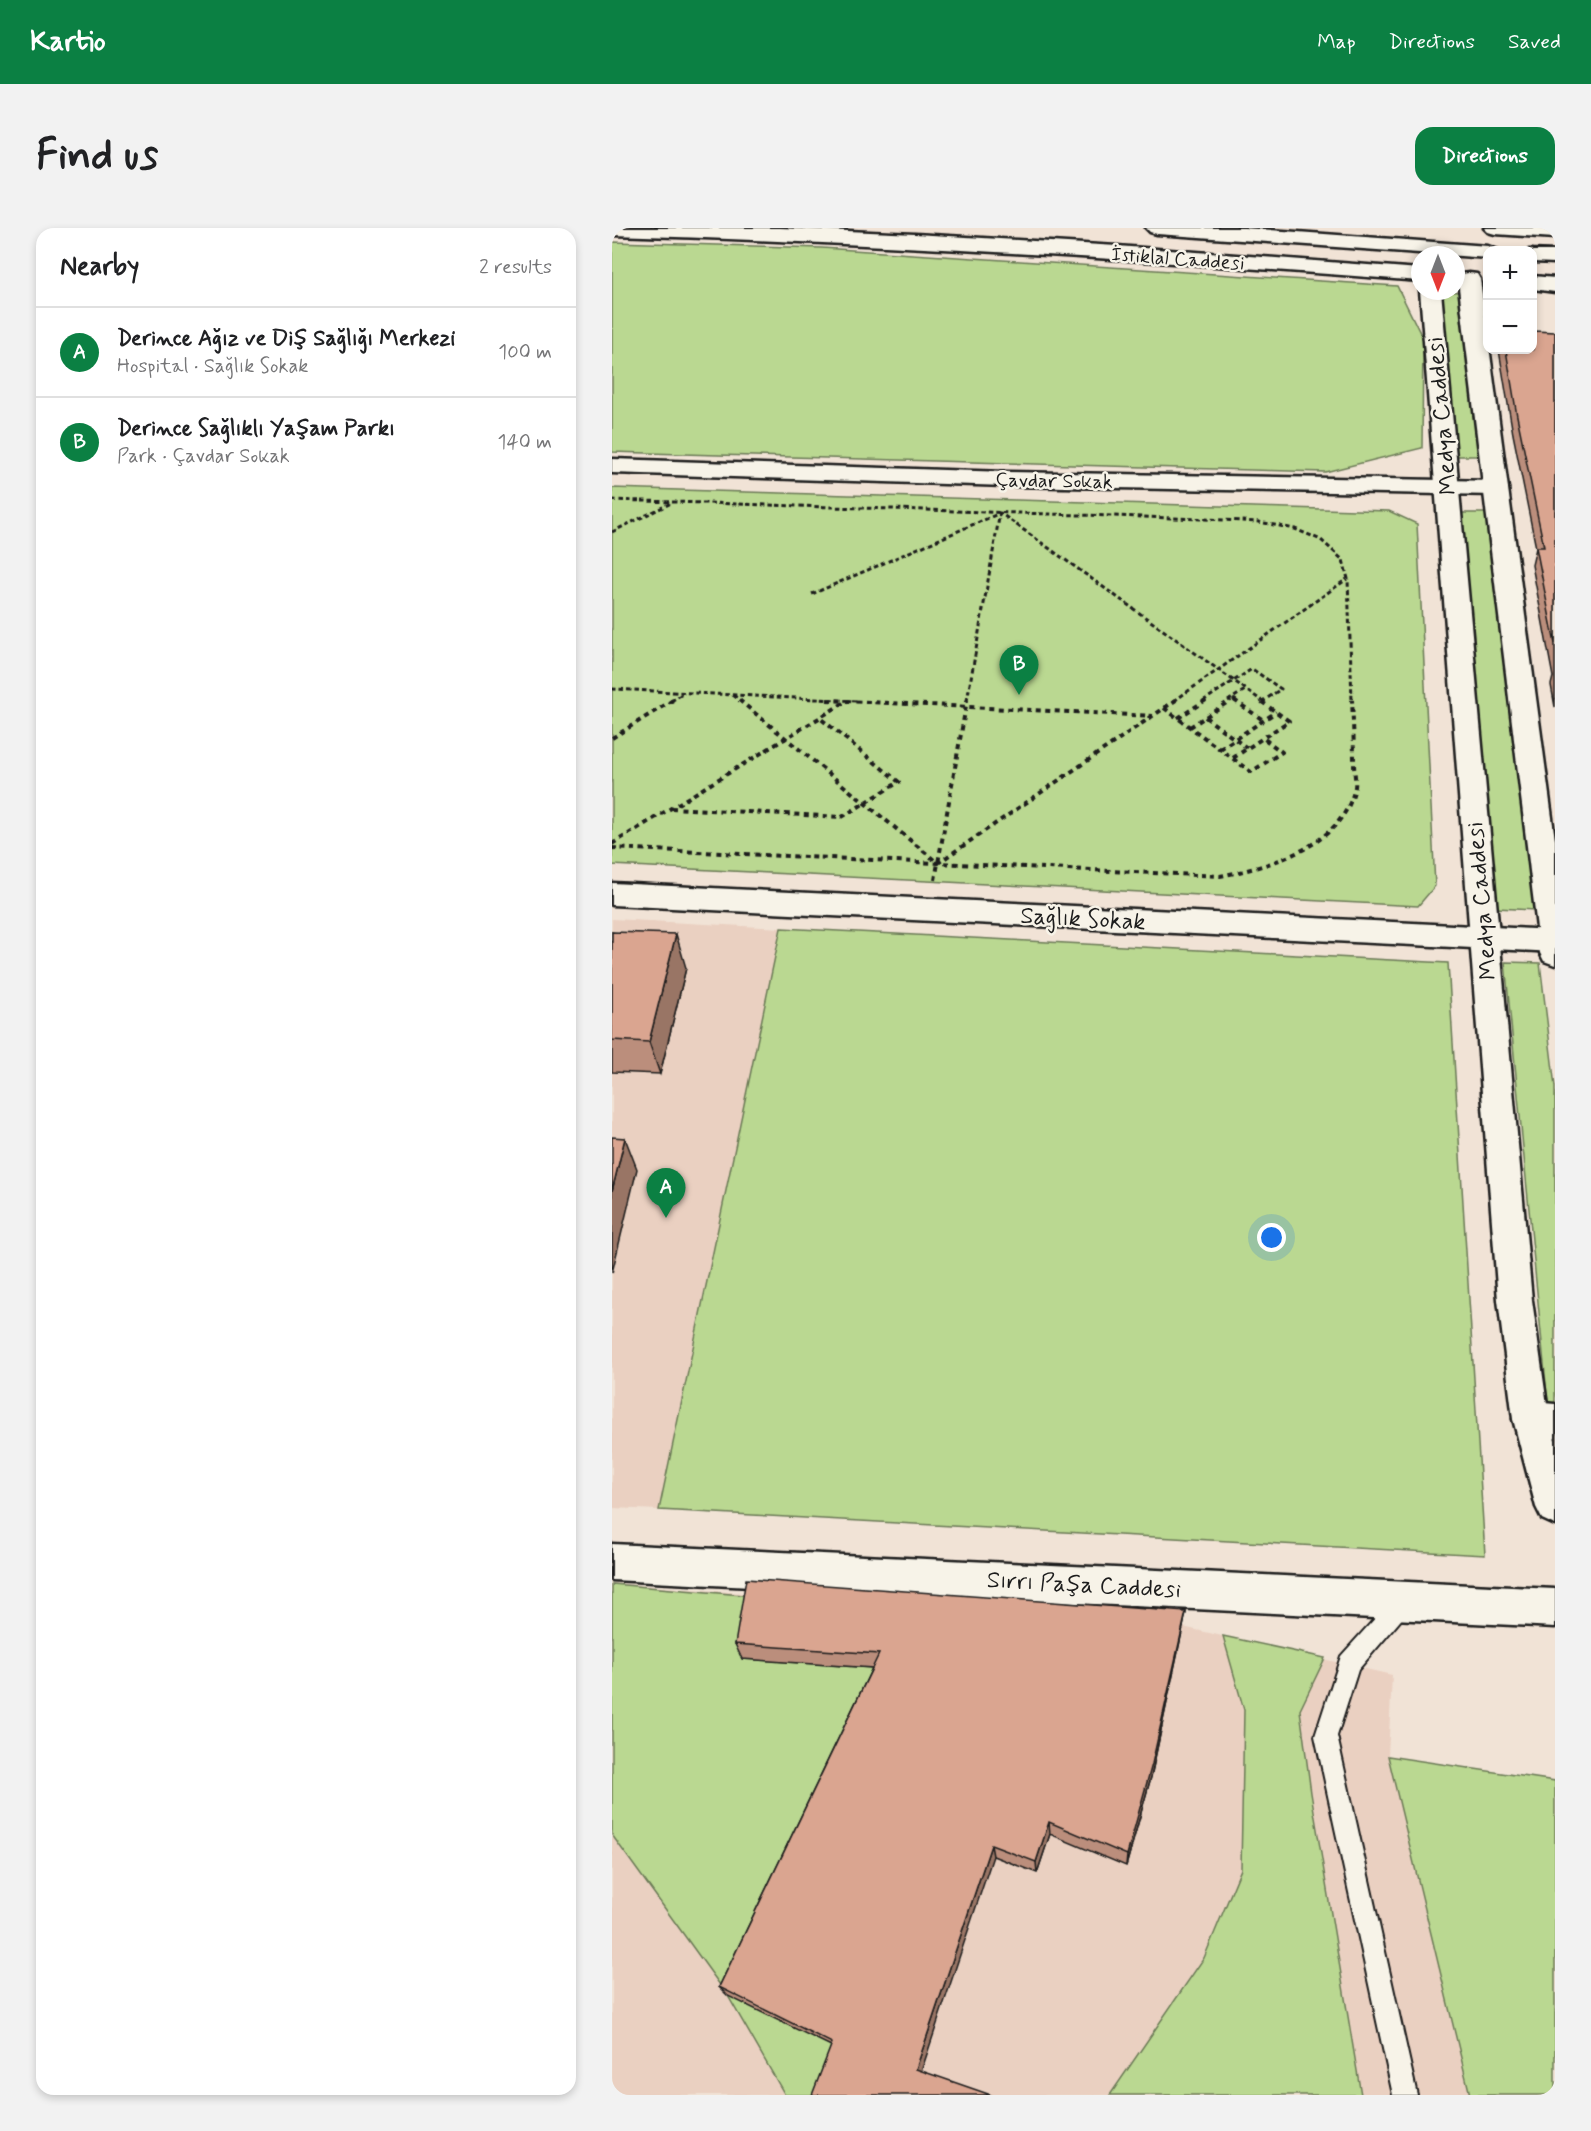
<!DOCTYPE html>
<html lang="en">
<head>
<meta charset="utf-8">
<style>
  :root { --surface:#fff; --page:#f2f2f2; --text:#202124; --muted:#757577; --line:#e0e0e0; --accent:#0b8043 }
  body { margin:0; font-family:Mynerve,sans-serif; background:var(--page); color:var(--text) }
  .controls { position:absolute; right:18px; top:18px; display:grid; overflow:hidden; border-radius:12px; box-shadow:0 3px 9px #0003 }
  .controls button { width:54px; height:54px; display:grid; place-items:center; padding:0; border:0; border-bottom:2px solid var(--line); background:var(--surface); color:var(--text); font:30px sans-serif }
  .compass { position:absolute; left:799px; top:18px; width:54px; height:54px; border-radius:50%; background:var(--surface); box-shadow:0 3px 9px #0003; rotate:180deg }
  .you { position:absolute; left:660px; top:1010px; width:21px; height:21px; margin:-15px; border:4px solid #fff; border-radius:50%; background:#1a73e8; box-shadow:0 0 0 9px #1a73e833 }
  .badge { display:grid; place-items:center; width:39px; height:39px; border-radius:50%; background:var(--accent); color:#fff; font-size:20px; font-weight:700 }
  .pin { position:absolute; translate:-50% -50px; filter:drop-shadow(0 2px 3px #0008) }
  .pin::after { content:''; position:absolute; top:32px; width:21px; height:18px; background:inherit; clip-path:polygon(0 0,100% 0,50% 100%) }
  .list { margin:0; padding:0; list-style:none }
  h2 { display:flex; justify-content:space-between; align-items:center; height:78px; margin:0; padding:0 24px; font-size:26px }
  h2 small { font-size:20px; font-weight:400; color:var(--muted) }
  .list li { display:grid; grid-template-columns:39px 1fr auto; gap:18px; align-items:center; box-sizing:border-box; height:90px; padding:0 24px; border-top:2px solid var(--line) }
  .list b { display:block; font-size:22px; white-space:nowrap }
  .list p { margin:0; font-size:20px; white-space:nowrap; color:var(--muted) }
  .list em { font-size:20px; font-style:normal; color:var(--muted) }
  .map { position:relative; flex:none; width:943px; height:1867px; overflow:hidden; border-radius:18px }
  header { display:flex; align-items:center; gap:36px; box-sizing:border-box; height:84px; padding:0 30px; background:var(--accent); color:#fff }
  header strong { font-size:28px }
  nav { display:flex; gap:33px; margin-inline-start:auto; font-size:21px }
  .intro { display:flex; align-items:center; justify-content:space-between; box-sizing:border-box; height:144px; padding:0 36px }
  h1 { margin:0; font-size:42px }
  .button { padding:15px 27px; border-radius:18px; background:var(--accent); color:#fff; font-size:21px; font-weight:700 }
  main { display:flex; gap:36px; padding:0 36px }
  aside { flex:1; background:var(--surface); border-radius:18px; box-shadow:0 3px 9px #0003 }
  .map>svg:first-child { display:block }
  .built { fill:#ead0c1 }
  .green { fill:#bad891; stroke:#6b7a56; stroke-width:1.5 }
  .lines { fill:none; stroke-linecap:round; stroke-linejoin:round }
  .service-casing { stroke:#1c1c1c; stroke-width:4 }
  .minor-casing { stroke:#1c1c1c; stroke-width:5 }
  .tertiary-casing { stroke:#1c1c1c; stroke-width:5 }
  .secondary-casing { stroke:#1c1c1c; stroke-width:5 }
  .trunk-casing { stroke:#1c1c1c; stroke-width:5 }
  .path-far1 { stroke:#1c1c1c; stroke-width:3; stroke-dasharray:4.5 3; stroke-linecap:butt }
  .path { stroke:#1c1c1c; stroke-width:4; stroke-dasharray:5 4.5; stroke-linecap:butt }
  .service { fill:#f7f3e8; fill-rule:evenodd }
  .minor { fill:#f7f3e8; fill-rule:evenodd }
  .tertiary { fill:#f7f3e8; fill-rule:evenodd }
  .secondary { fill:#f7f3e8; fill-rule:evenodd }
  .trunk { fill:#f7f3e8; fill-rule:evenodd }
  .wall { fill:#bb8e7c; stroke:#1c1c1c; stroke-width:1.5 }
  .shaded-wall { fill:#997465; stroke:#1c1c1c; stroke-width:1.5 }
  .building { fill:#daa590; stroke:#1c1c1c; stroke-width:1.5 }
  .labels { text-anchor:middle; stroke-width:5; stroke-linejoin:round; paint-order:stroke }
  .far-street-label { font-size:20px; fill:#1c1c1c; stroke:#f7f3e8 }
  .street-label { font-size:24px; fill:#1c1c1c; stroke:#f7f3e8 }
</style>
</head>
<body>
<header>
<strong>Kartio</strong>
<nav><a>Map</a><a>Directions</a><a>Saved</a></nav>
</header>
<div class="intro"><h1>Find us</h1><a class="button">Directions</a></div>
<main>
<aside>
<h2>Nearby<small>2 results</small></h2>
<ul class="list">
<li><span class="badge">A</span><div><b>Derince Ağız ve Diş Sağlığı Merkezi</b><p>Hospital · Sağlık Sokak</p></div><em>100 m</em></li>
<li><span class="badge">B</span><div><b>Derince Sağlıklı Yaşam Parkı</b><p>Park · Çavdar Sokak</p></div><em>140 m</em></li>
</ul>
</aside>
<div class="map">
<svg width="943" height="1867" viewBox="0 0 943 1867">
  <rect width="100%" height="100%" fill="#f1e3d6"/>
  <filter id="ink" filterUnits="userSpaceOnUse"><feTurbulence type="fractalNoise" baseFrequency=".0167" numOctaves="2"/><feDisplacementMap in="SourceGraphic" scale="12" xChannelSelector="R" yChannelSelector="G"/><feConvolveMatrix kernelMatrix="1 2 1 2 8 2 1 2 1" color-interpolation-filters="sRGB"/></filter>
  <g filter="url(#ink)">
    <!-- built -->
    <g class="built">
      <polygon points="0,691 169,700 47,1282 0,1280"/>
      <polygon points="0,1355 571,1399 780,1447 776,1528 943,1553 943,1867 0,1867"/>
    </g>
    <!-- green -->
    <g class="green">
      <polygon points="0,14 210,20 785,58 811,111 810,220 713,244 0,224"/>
      <polygon points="824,63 849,64 873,228 840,228"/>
      <polygon points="0,260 777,283 805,296 823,658 806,678 0,637"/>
      <polygon points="848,285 875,285 923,682 885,680"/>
      <polygon points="169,700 836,735 873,1327 47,1282"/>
      <polygon points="893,734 928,735 943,859 943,1178 936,1177"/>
      <polygon points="0,1356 142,1368 131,1431 347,1446 209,1867 173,1867 116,1768 0,1607"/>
      <polygon points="611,1408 713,1430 688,1482 699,1565 749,1867 498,1867 592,1730 629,1641 632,1482"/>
      <polygon points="776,1528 943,1553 943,1867 858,1867"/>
    </g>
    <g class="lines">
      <defs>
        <polygon id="service" points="792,1363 799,1366 803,1373 799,1380 746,1442 725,1508 805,1867 781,1867 703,1508 729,1428 785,1366"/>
        <g id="minor">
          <polygon points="0,231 394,244 884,253 893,255 896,260 893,265 884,267 394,258 0,245"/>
          <polygon points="0,655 942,702 943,724 0,677"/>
          <polygon points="919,1174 943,1176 943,1210 919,1208 906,1203 901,1191 906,1179"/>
        </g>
        <polygon id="tertiary" points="0,1316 943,1361 943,1399 0,1352"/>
        <g id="secondary">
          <path d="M0 0H168L303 6 505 18 808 41V53C539 32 270 15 0 7Z"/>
          <polygon points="857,45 865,46 868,51 943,612 943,737 932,733 928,725 846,51 849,46"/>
          <polygon points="921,48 943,50 943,64 921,61"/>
          <polygon points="808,62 829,63 920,1072 937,1191 943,1212 943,1297 930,1291 924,1279 901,1191 886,1072"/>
        </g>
        <g id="trunk">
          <polygon points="534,0 632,0 876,18 886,22 876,22 876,30 545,6 538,4"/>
          <polygon points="872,0 943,0 943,10 883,6 876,4"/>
          <polygon points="917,22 943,23 943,35 921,34 921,22"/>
        </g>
      </defs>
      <!-- service casing -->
      <use href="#service" class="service-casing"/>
      <!-- minor casing -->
      <use href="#minor" class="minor-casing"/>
      <!-- tertiary casing -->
      <use href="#tertiary" class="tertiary-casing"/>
      <!-- secondary casing -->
      <use href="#secondary" class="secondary-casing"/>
      <!-- trunk casing -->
      <use href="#trunk" class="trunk-casing"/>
      <!-- path-far1 -->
      <g class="path-far1">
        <polyline points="0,272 593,291 647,294 683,301 709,312 731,332 736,351 740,473"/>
        <polyline points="0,304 59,275"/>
        <polyline points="200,366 388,285 650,473"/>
        <polyline points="0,461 245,473"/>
        <polyline points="121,467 129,473"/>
        <polyline points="621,471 624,473"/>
        <polyline points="59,473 72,465"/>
        <polyline points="355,473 388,284"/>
        <polyline points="562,473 735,351"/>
        <polyline points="591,473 640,441 669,461 651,473"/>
        <polyline points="616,473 633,462"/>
      </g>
      <!-- path -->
      <g class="path">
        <polyline points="127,472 326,635 564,472"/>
        <polyline points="215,472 541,488"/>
        <polyline points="622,472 651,492"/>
        <polyline points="650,474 653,472"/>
        <polyline points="552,480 639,544 670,524 651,510 677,493 647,472"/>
        <polyline points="593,489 635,520"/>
        <polyline points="566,490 594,472"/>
        <polyline points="578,499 619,472"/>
        <polyline points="0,510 61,472"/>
        <polyline points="608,521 664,484"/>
        <polyline points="621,530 651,510"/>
        <polyline points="59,580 230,589 287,554 208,490"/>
        <polyline points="0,616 235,473"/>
        <path d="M0 620 608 648C659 638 730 619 743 559 744 552 742 543 742 536 742 515 741 493 740 472"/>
        <polyline points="323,652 355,472"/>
      </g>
      <!-- service -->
      <use href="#service" class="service"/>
      <!-- minor -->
      <use href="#minor" class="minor"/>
      <!-- tertiary -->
      <use href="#tertiary" class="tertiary"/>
      <!-- secondary -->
      <use href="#secondary" class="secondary"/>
      <!-- trunk -->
      <use href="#trunk" class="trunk"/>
    </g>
    <!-- wall -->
    <g class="wall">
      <polygon points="943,104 943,479 939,457 941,449 920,337 924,320 901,206 887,122 921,122"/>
      <polygon points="0,704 74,740 48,846 0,844"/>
      <polygon points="574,1384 571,1399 539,1549 514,1638 438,1606 425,1645 381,1628 219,1818 116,1768 107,1759 260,1440 130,1431 123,1416"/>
    </g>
    <!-- shaded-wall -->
    <g class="shaded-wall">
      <polygon points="64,706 74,740 48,846 37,814"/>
      <polygon points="13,910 25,941 0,1045 0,963"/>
      <polygon points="574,1384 571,1399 539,1549 514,1638 515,1627"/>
      <polygon points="437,1594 438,1606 425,1645 424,1634"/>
      <polygon points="379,1617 381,1628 308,1847 304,1841"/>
    </g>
    <!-- building -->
    <g class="building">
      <polygon points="921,103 943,104 943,416 924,319 932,319 905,188 894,122 921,122"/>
      <polygon points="0,704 64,706 37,814 0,812"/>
      <polygon points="0,909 13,910 0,963"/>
      <polygon points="134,1351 574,1384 540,1536 515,1627 437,1594 424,1634 379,1617 304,1841 379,1867 200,1867 220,1815 107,1759 267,1426 123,1416"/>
    </g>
  </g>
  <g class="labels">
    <!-- far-street labels -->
    <g class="far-street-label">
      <text transform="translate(566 30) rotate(4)" y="7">İstiklal Caddesi</text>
      <text transform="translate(442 252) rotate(1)" y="7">Çavdar Sokak</text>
    </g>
    <!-- street labels -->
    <g class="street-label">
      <text transform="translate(829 188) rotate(-95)" y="8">Medya Caddesi</text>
      <text transform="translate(869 673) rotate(-95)" y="8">Medya Caddesi</text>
      <text transform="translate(471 690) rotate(3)" y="8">Sağlık Sokak</text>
      <text transform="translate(472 1356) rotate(3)" y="8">Sırrı Paşa Caddesi</text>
    </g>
  </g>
</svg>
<div class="controls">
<button>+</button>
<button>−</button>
</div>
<svg class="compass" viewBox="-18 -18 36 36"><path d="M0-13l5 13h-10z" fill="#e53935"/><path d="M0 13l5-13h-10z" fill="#757577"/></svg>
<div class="you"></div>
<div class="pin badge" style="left:54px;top:990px">A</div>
<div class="pin badge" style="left:407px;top:467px">B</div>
</div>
</main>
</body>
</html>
